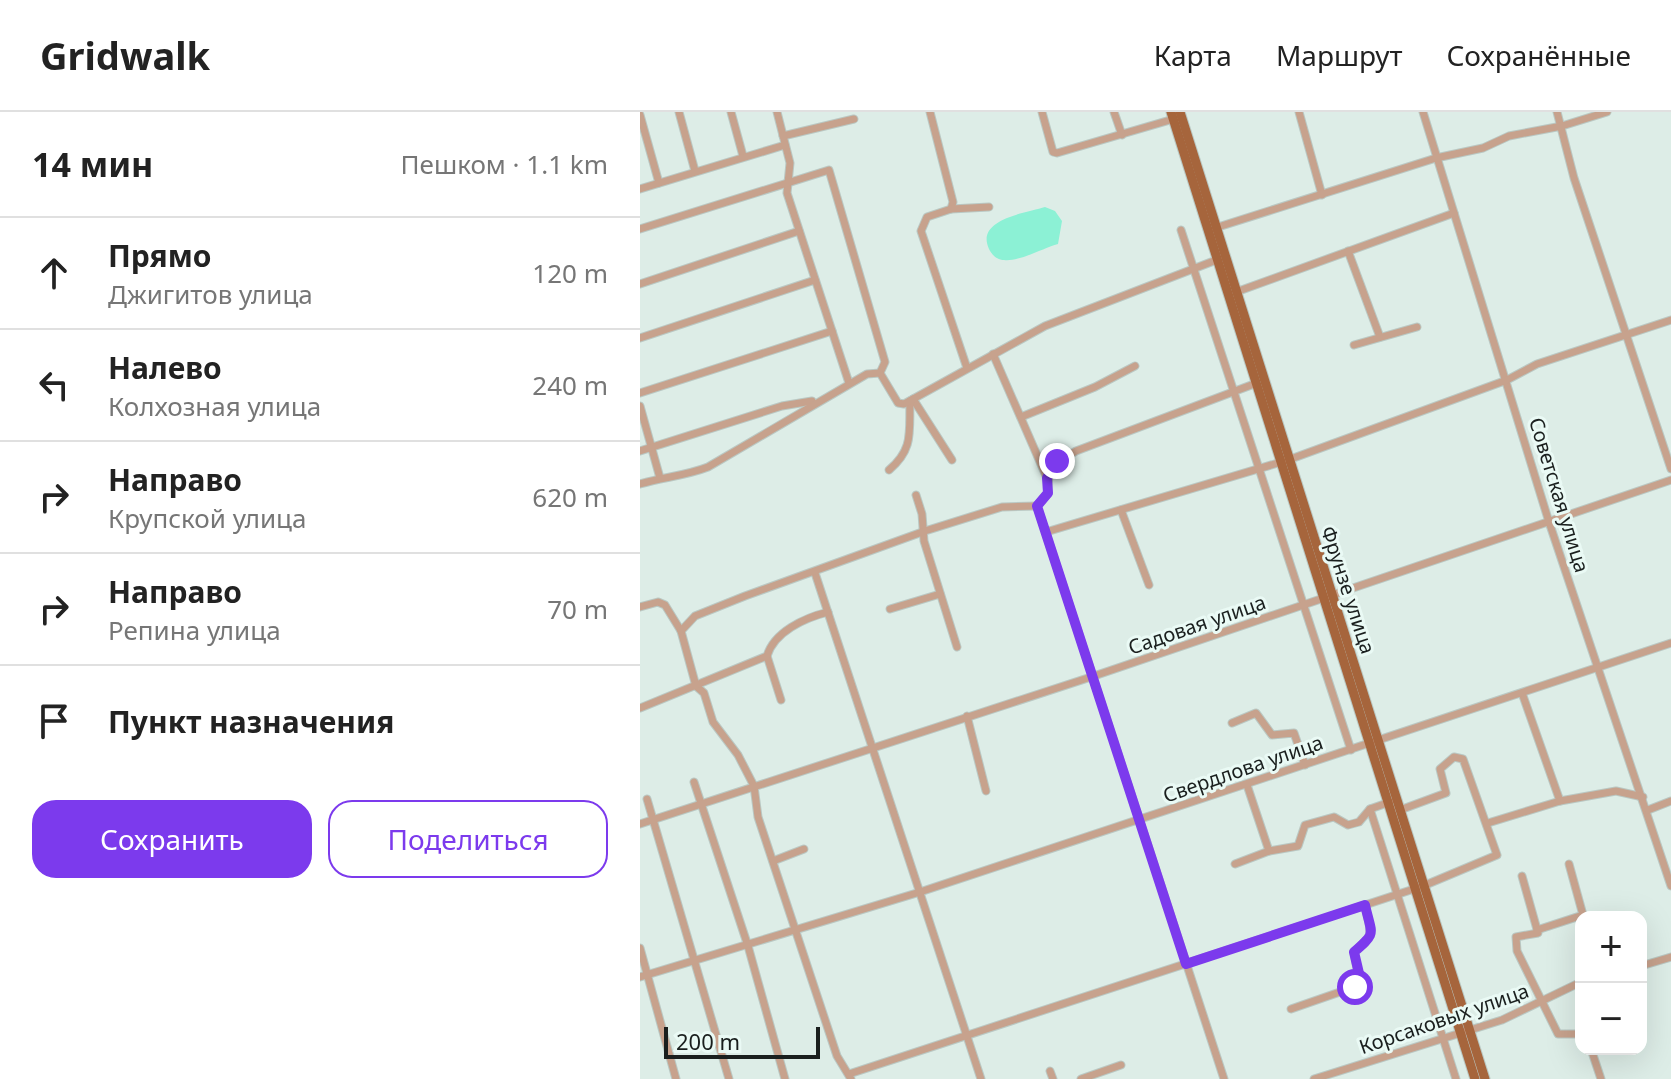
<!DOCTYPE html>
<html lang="ru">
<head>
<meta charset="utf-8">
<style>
  :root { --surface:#fff; --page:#f2f2f2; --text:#222; --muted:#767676; --line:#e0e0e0; --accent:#7c3aed }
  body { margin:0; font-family:"Noto Sans",sans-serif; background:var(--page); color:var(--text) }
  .controls { position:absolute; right:24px; bottom:24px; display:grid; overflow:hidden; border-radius:16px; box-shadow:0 8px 32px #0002 }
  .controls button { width:72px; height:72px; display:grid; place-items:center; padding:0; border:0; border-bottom:2px solid var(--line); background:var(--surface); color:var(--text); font:40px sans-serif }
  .scale { position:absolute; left:24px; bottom:20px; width:156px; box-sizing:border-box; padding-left:8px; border:4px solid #1a1f1e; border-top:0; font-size:22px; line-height:28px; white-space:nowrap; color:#1a1f1e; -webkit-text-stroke:6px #eafaf5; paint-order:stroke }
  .stop { position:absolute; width:24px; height:24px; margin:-18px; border:6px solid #7c3aed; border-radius:50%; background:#fff }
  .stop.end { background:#7c3aed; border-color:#fff; box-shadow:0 2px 8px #0008 }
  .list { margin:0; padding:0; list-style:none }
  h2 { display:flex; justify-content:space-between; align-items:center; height:104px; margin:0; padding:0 32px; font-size:34px }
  h2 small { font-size:26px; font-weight:400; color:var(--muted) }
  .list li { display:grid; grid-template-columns:52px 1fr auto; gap:24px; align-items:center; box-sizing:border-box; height:112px; padding:0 32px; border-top:2px solid var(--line) }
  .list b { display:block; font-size:30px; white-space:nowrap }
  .list p { margin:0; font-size:26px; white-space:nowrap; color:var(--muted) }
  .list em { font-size:26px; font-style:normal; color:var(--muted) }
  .actions { display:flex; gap:16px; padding:24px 32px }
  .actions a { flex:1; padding:18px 0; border:2px solid var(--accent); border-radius:24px; text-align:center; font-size:28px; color:var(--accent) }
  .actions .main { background:var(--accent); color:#fff }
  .icon { flex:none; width:44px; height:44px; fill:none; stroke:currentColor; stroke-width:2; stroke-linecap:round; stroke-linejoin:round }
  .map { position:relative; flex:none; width:1031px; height:967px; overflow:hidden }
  header { display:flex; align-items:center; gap:48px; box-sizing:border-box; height:112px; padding:0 40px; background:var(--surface); border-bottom:2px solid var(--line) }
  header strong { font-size:38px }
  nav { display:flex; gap:44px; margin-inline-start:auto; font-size:28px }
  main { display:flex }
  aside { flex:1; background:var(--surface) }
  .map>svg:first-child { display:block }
  .pitch { fill:#8cf1d5 }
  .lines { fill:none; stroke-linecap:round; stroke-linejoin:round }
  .minor-casing { stroke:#bac8c3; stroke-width:9 }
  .major-casing { stroke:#bac8c3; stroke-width:11 }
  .minor { stroke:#c7a28d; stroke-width:7 }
  .major { stroke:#a6653c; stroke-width:9 }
  .route { stroke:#7c3aed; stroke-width:10 }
  .labels { text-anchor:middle; stroke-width:6; stroke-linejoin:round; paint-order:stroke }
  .street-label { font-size:20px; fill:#1a1f1e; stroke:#eafaf5 }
</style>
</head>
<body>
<header>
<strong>Gridwalk</strong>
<nav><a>Карта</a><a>Маршрут</a><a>Сохранённые</a></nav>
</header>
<main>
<aside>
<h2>14 мин<small>Пешком · 1.1 km</small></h2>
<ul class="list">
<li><svg class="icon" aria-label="ahead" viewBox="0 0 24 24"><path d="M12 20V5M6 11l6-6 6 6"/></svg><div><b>Прямо</b><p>Джигитов улица</p></div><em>120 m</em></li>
<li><svg class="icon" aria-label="left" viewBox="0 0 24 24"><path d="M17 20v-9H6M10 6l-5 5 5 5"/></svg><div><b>Налево</b><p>Колхозная улица</p></div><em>240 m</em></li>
<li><svg class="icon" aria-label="right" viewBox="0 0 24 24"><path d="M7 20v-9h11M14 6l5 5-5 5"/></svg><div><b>Направо</b><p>Крупской улица</p></div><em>620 m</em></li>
<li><svg class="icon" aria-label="right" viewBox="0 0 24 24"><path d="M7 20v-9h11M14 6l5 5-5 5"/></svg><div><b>Направо</b><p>Репина улица</p></div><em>70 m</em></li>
<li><svg class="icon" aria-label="arrive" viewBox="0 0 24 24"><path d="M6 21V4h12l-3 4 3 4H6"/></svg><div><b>Пункт назначения</b></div></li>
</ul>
<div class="actions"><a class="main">Сохранить</a><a>Поделиться</a></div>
</aside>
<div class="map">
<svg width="1031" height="967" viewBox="0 0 1031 967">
  <rect width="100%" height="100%" fill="#ddede7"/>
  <!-- pitch -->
  <path class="pitch" d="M405 95 415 99 422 109 418 132C403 136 379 150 364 148 357 148 352 143 349 137 335 107 386 101 405 95Z"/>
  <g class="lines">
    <defs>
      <g id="minor">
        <polyline points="39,0 55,59"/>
        <polyline points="91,0 103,44"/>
        <polyline points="137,0 150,51 147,81 209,271"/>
        <polyline points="290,0 313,90 311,97 287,105 281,119 327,256"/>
        <polyline points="402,0 413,40 417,41 537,6"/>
        <polyline points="474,0 482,23"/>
        <polyline points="659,0 682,83"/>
        <polyline points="783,0 909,410 1031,774"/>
        <polyline points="917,0 934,66 1031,357"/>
        <polyline points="0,3 19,71"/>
        <polyline points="143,24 214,7"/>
        <polyline points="0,77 145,33"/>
        <polyline points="311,97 349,95"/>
        <polyline points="575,116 796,46 843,36 869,24 922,14 967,0"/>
        <polyline points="0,117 189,58 245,250 240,261"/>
        <polyline points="541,118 711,638"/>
        <polyline points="708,139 740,225"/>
        <polyline points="0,172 159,119"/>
        <polyline points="596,180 814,101"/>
        <polyline points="0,226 175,168"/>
        <polyline points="714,233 777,215"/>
        <polyline points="353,242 407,366"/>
        <polyline points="0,281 192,219"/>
        <polyline points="273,287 312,348"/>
        <polyline points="0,294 20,366"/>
        <polyline points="381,305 455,275 495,254"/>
        <polyline points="0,339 142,294 172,289"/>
        <path d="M249 358C274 337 269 320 270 289"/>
        <path d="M0 372C23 365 45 364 68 355L227 262 240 261 258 291 264 292 405 214 579 147"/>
        <polyline points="276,383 282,402 284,429 317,535"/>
        <polyline points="397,394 584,967"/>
        <path d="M397 394 408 381C406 357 417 350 436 339L614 272"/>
        <polyline points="481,398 509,473"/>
        <polyline points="406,420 648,348 867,268 897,252 1031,208"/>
        <polyline points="175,461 341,967"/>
        <polyline points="0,495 18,490 25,493 41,519 56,574 64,581 73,610 98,643 114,674 118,705 197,944 211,967"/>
        <polyline points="250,497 300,482"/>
        <polyline points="41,519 55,504 105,484 285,419 362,395 397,394"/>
        <polyline points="127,544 141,588"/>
        <polyline points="882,581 920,689"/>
        <path d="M0 596 127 544C134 520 164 506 188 500"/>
        <polyline points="327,604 346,679"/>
        <polyline points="592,611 616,601 632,623 654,621 665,653"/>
        <polyline points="54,670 108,834 145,967"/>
        <polyline points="7,687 89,967"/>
        <polyline points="730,697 816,967"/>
        <polyline points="1008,698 1031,689"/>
        <polyline points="848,711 920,689 976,679 1003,685"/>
        <polyline points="0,712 454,564 1031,368"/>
        <polyline points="629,739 658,734 665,713 694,705 708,713 719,710 730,697 750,690"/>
        <polyline points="133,749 164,737"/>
        <polyline points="595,752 629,739 607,673"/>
        <polyline points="882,764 898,821 876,825 877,839 918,922 941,922"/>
        <polyline points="897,818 943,803 929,752"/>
        <polyline points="0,836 36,967"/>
        <polyline points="1001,854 1031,845"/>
        <polyline points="0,865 280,780 1031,531"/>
        <path d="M651 897 720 873 714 840C736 821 731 822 725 793"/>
        <polyline points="951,937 961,967"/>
        <polyline points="410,959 413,967"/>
        <polyline points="209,962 783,774 857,743 823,647 814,645 800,657 806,681 760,698"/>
        <polyline points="441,967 481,953"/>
        <polyline points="674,967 862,908 941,870"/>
      </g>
      <g id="major">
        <polyline points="531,0 835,967"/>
        <polyline points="540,0 845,967"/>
      </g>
    </defs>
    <!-- minor casing -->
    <use href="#minor" class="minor-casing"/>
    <!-- major casing -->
    <use href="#major" class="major-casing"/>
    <!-- minor -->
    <use href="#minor" class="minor"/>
    <!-- major -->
    <use href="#major" class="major"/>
  </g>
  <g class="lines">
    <!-- route -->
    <path class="route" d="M417 349 407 366 408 381 397 394 546 852 725 793C732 824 737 820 714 840L721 870 715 875"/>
  </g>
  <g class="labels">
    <!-- street labels -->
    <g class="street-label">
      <text transform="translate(919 383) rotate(73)" y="7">Советская улица</text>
      <text transform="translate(708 478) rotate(72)" y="7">Фрунзе улица</text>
      <text transform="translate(557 513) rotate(-19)" y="7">Садовая улица</text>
      <text transform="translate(603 657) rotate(-19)" y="7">Свердлова улица</text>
      <text transform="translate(804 907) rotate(-19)" y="7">Корсаковых улица</text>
    </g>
  </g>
</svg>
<div class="controls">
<button>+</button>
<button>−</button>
</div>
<div class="scale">200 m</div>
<div class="stop" style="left:715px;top:875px"></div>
<div class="stop end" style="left:417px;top:349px"></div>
</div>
</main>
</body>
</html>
